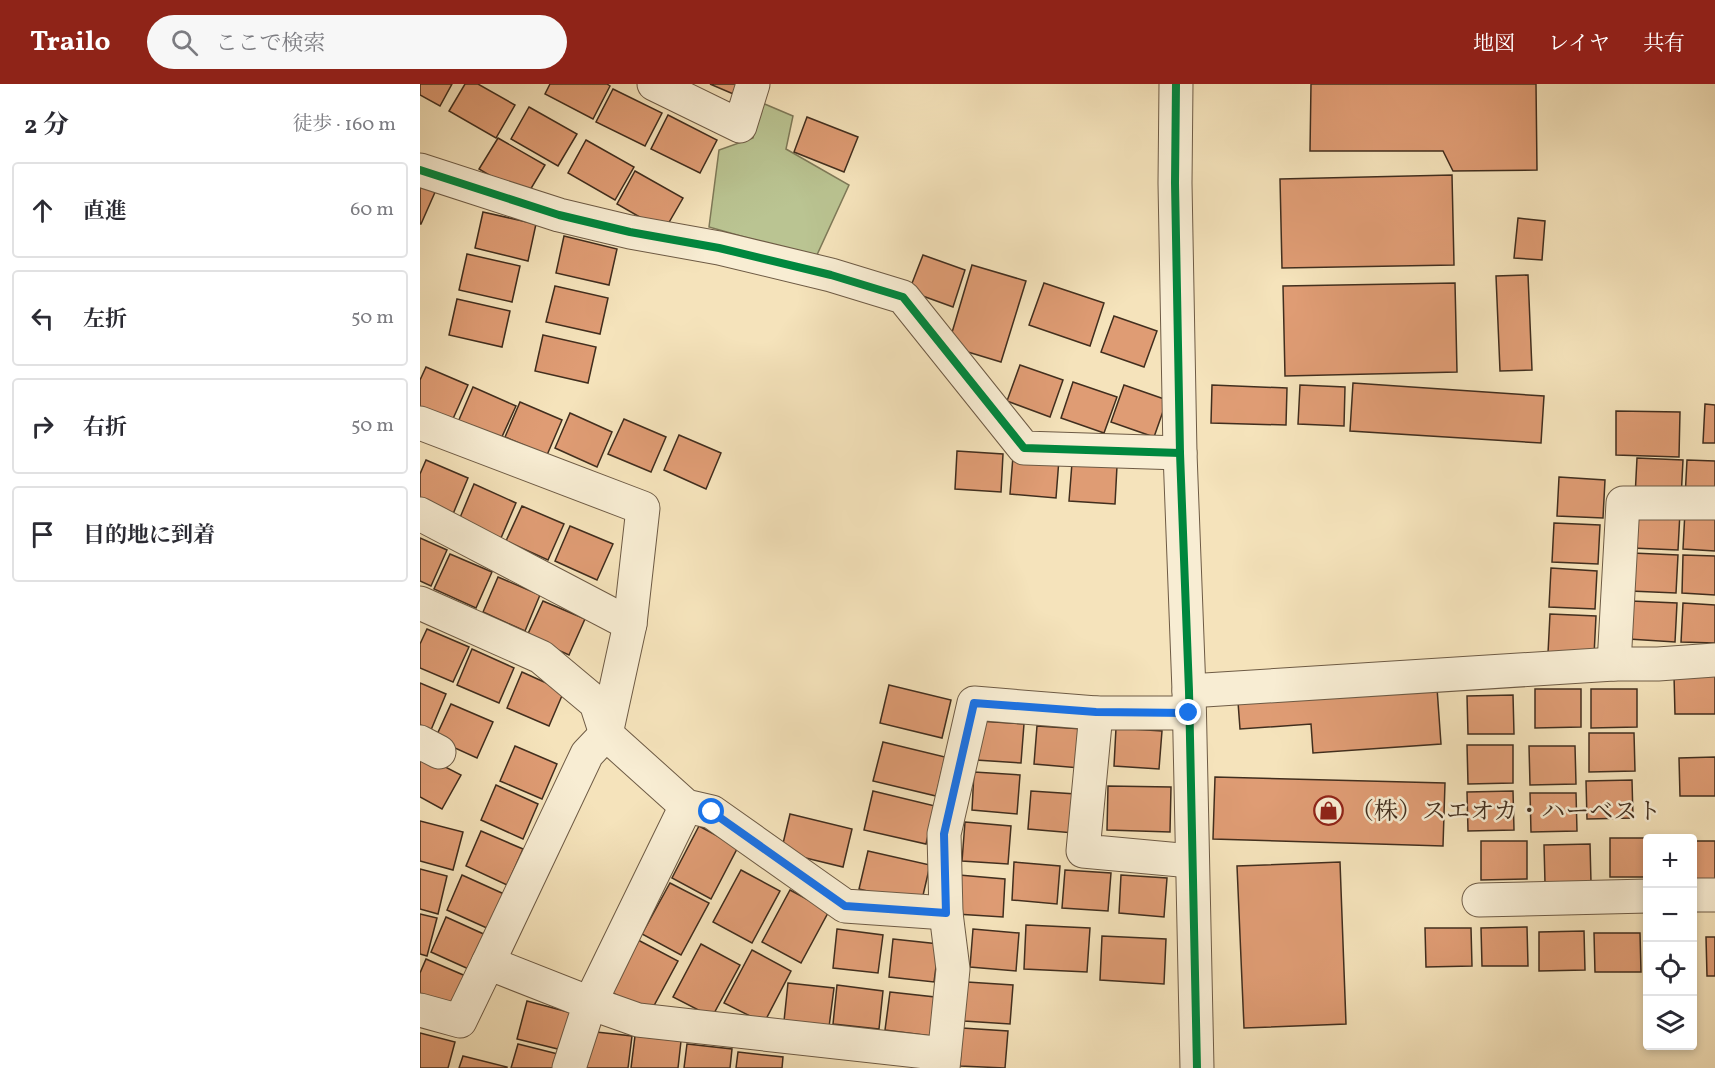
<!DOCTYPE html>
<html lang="ja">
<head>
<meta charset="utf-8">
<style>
  :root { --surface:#fff; --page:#f7f7f7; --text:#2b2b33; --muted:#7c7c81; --line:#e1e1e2; --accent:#8f2418 }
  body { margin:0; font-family:Vollkorn,"Noto Serif JP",serif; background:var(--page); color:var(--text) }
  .controls { position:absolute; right:18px; bottom:18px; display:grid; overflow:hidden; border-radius:6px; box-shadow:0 3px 9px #0003 }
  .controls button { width:54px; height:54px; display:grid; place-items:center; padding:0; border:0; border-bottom:2px solid var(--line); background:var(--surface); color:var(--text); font:30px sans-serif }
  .stop { position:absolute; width:18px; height:18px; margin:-14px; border:4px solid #1a73e8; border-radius:50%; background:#fff }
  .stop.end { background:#1a73e8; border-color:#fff; box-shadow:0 2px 6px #0008 }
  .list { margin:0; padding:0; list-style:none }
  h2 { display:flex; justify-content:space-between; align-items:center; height:78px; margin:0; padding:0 24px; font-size:26px }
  h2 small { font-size:20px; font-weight:400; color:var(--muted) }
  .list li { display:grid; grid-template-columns:39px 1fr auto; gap:18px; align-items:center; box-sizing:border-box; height:96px; margin:0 12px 12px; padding:0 12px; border:2px solid var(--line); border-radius:6px }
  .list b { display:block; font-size:22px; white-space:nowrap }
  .list em { font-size:20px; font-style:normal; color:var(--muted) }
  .icon { flex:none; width:33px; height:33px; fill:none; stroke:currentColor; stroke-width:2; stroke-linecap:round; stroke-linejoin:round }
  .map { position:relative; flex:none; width:1295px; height:984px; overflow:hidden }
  header { display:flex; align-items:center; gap:36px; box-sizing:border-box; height:84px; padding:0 30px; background:var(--accent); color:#fff }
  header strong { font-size:28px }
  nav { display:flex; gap:33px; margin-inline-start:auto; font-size:21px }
  .search { width:420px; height:54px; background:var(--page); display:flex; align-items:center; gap:15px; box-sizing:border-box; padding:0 21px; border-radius:33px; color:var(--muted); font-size:22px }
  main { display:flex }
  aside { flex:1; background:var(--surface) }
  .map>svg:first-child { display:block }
  .green { fill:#bac492; stroke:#7e7958; stroke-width:1.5 }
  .building { fill:#df9c74; stroke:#412e1e; stroke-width:1.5 }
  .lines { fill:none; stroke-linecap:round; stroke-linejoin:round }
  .minor-casing { stroke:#6e5b45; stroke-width:35 }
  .minor { stroke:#f8edd3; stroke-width:33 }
  .cycleway-casing { stroke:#f8edd3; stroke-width:11 }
  .cycleway { stroke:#00873e; stroke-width:8 }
  .route { stroke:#1a73e8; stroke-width:8 }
  .labels { text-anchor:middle; stroke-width:5; stroke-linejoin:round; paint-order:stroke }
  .poi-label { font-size:24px; fill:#412e1e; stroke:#f8edd3; text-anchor:start }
</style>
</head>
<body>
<header>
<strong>Trailo</strong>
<div class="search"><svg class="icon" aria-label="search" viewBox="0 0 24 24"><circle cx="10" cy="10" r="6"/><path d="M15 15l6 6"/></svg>ここで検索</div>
<nav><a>地図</a><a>レイヤ</a><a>共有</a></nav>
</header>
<main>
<aside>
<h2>2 分<small>徒歩 · 160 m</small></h2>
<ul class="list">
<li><svg class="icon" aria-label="ahead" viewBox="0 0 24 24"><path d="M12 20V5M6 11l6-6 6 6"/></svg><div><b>直進</b></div><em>60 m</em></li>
<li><svg class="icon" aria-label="left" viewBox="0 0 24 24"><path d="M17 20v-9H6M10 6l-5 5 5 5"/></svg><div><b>左折</b></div><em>50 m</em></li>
<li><svg class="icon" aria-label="right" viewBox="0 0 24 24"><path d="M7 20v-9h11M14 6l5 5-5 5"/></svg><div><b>右折</b></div><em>50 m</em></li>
<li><svg class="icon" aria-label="arrive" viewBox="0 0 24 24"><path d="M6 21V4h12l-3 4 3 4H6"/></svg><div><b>目的地に到着</b></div></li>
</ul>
</aside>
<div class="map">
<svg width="1295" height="984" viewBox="0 0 1295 984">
  <rect width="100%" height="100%" fill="#f5e3bb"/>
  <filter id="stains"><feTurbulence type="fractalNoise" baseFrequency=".00333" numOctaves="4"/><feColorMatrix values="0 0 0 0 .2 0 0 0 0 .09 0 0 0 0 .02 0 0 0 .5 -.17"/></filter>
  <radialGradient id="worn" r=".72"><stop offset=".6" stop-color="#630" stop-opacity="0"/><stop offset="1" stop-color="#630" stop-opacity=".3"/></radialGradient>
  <!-- green -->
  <polygon class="green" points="340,18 373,32 366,65 429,101 396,173 289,143 299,66 333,54"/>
  <!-- building -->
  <g class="building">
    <polygon points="0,0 32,0 20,22 0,11"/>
    <polygon points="45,0 58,0 95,21 76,54 29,27"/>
    <polygon points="130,0 187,0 190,2 173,35 125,10"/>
    <polygon points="290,0 323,0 318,12"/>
    <polygon points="891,0 1116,0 1117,86 1033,87 1023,67 890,67"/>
    <polygon points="193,5 242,29 225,62 176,38"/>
    <polygon points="109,23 157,50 138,82 91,55"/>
    <polygon points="248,31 297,56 280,89 231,65"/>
    <polygon points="387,33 438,53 424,88 374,68"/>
    <polygon points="78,54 125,81 106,113 59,85"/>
    <polygon points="166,56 214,83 195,116 148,89"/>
    <polygon points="215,87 263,114 244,147 197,120"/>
    <polygon points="1032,91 1034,181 862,184 860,95"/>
    <polygon points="0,99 16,106 1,140 0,140"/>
    <polygon points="63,128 116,140 108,177 55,164"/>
    <polygon points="1098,134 1125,137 1122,176 1094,174"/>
    <polygon points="144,152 197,165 189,201 136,189"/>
    <polygon points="47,170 100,182 92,218 39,206"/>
    <polygon points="503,171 545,186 533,223 489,207"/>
    <polygon points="552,181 606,197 581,278 528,262"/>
    <polygon points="1108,191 1112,286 1080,287 1076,192"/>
    <polygon points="624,199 684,219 670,262 609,241"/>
    <polygon points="1035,199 1037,288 865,292 863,202"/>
    <polygon points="135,202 188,214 180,250 126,238"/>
    <polygon points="37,215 90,227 82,263 29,251"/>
    <polygon points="694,232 737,247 724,283 681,268"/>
    <polygon points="123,251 176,263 168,299 115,287"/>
    <polygon points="600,281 643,296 630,333 587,317"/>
    <polygon points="6,283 48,301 32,337 0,323 0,296"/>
    <polygon points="653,298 697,313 684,349 641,334"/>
    <polygon points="933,299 1124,312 1121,359 930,347"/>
    <polygon points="704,301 747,316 734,353 691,338"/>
    <polygon points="792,301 867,304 866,341 791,339"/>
    <polygon points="880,301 925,303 924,342 878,340"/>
    <polygon points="53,303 96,322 80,357 38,338"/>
    <polygon points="100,318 142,336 127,371 85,353"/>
    <polygon points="1285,320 1295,321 1295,359 1283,359"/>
    <polygon points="1196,327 1260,328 1259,373 1196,371"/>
    <polygon points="150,329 192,348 177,383 135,364"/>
    <polygon points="204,335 246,353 231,388 188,370"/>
    <polygon points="259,351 301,369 286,405 244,386"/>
    <polygon points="537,367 583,370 581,408 535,405"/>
    <polygon points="593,372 639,375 636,414 590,410"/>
    <polygon points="1217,374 1263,376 1261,415 1215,413"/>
    <polygon points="6,376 48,394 33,430 0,415 0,390"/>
    <polygon points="1267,376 1295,377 1295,416 1265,414"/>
    <polygon points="652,379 697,382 695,420 649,417"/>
    <polygon points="1139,393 1185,396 1183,434 1137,432"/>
    <polygon points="54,400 96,419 81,454 39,436"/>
    <polygon points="102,422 144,440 128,476 86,457"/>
    <polygon points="1214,426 1260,428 1258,466 1212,464"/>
    <polygon points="1265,427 1295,429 1295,467 1263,465"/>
    <polygon points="1134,439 1180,441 1178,480 1132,478"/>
    <polygon points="150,442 193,460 177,496 135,477"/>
    <polygon points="0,454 27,466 11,502 0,497"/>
    <polygon points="1212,469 1258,471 1256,509 1210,507"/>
    <polygon points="30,470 72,488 56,524 14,505"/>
    <polygon points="1263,471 1295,472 1295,511 1262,509"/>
    <polygon points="1131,484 1177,487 1175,525 1129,523"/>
    <polygon points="78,493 120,511 105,547 63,528"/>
    <polygon points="123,517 165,535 149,571 107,552"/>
    <polygon points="1211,517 1257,519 1255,558 1209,555"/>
    <polygon points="1263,519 1295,521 1295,559 1261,558"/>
    <polygon points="1130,530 1176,532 1174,571 1128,569"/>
    <polygon points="7,545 49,563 33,598 0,584 0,560"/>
    <polygon points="52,565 94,584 79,619 37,601"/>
    <polygon points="102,588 144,607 129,642 87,624"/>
    <polygon points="1295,591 1295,630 1255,630 1254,592"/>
    <polygon points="0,599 26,610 11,646 0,641"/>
    <polygon points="469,601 531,616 522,654 460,639"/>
    <polygon points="1017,604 1021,660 893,669 891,640 820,645 818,618"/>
    <polygon points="1115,605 1161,605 1161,643 1115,644"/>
    <polygon points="1171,605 1217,605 1217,643 1171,644"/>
    <polygon points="1093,611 1094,650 1048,650 1047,612"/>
    <polygon points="31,620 73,638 57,674 15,655"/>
    <polygon points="558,637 604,640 601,679 556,676"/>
    <polygon points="617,642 663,645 660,684 614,680"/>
    <polygon points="696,644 742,647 739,685 694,682"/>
    <polygon points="1169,649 1214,649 1215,687 1169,688"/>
    <polygon points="463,658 525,673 516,712 453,697"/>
    <polygon points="1047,661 1093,661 1093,699 1048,700"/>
    <polygon points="95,662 137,680 122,715 80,697"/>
    <polygon points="1109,662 1155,662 1156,700 1110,701"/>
    <polygon points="0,670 41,691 22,725 0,713"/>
    <polygon points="1295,673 1295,712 1260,712 1259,674"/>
    <polygon points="554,688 600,691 597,730 552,726"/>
    <polygon points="795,693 1025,699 1023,762 793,755"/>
    <polygon points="1212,696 1213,734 1167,735 1166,697"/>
    <polygon points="76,701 118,720 103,755 61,736"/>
    <polygon points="688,702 751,703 750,748 687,746"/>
    <polygon points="453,707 515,722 506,760 444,746"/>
    <polygon points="611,707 656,710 654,749 608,745"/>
    <polygon points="1093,707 1094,746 1048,747 1047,708"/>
    <polygon points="1110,709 1156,709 1157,747 1111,748"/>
    <polygon points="370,730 432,745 423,783 361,768"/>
    <polygon points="0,737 43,748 33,786 0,777"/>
    <polygon points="545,738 591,742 588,780 542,777"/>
    <polygon points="279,742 318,763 291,815 252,794"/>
    <polygon points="61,747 103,765 87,801 46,782"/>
    <polygon points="1190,754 1236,754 1228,754 1228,793 1190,793"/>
    <polygon points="1061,757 1107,757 1107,795 1061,796"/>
    <rect x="1272" y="757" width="23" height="38"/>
    <polygon points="1170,760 1171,798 1125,799 1124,761"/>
    <polygon points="448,767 510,781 501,820 439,805"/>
    <polygon points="594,778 640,782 637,820 592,816"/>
    <polygon points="920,778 926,940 824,944 817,782"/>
    <polygon points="0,785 27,792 18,830 0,825"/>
    <polygon points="321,786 360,807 332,859 293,838"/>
    <polygon points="645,786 691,789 688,827 642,824"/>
    <polygon points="42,791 84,810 69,845 27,826"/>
    <polygon points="539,791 585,795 583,833 536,830"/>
    <polygon points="701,791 747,794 744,833 699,829"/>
    <polygon points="250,799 289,819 261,871 222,850"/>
    <polygon points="370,806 409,827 381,879 342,858"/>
    <polygon points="0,830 17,834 7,872 0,870"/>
    <polygon points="26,833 68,852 53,887 11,868"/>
    <polygon points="606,841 670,844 667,888 604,885"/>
    <polygon points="1107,843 1108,882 1062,882 1061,844"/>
    <polygon points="1005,844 1051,844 1052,882 1006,883"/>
    <polygon points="417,845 463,851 458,889 413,884"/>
    <polygon points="553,845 599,849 596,887 550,883"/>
    <polygon points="1164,847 1165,886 1119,887 1119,848"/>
    <polygon points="1174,849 1220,849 1221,888 1175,888"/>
    <polygon points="682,852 746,855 744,900 680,896"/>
    <polygon points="1286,853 1295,853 1295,892 1287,892"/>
    <polygon points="473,855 519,860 514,898 469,893"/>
    <polygon points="218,856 258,877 230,929 191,908"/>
    <polygon points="281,860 320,881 292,933 253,913"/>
    <polygon points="332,866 371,887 344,939 304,919"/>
    <polygon points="6,875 48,893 33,929 0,915 0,889"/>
    <polygon points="547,898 593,901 590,940 544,937"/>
    <polygon points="368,899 414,904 409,943 364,937"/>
    <polygon points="417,901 463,907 459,945 413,940"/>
    <polygon points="470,908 515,913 511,952 465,946"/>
    <polygon points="107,917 152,929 142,966 97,955"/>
    <polygon points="542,944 588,947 585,984 540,982"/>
    <polygon points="167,947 212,952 208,984 162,984"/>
    <polygon points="0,949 35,958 28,984 0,984"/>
    <polygon points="215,952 261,957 258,984 211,984"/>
    <polygon points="98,960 142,971 139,984 91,984"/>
    <polygon points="267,960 312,965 310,984 264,984"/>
    <polygon points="318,968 363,973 362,984 316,984"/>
    <polygon points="43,972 87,983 87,984 39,984"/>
  </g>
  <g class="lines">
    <defs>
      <g id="minor">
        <polyline points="234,0 320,42 333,0"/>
        <polyline points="756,0 755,99 760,369 769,607 777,984"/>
        <polyline points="0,86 139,131 210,148 299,164 411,191 483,213 604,364 760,369"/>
        <polyline points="0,339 223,424 210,540 186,650 167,670 68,879"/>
        <polyline points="0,430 210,540"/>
        <polyline points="0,519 121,573 176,619 186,650 266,722 292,728 425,822 526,829"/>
        <polyline points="1194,580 1203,419 1295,419"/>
        <polyline points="769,607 1194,580 1238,580 1295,576"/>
        <polyline points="676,629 663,767 771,777"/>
        <polyline points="0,658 19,668"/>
        <polyline points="266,722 170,919 218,936 524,970"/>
        <polyline points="1272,811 1295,811"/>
        <polyline points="1059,816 1228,812"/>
        <polyline points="0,926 40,937 68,879 170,919 149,984"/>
        <polyline points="523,984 533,885 526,829 524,750 554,619 676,629 769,629"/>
      </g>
    </defs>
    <!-- minor casing -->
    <use href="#minor" class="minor-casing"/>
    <!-- minor -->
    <use href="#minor" class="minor"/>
    <defs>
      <g id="cycleway">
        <polyline points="756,0 755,99 760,369 769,607 777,984"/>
        <polyline points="0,86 139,131 210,148 299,164 411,191 483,213 604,364 760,369"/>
      </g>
    </defs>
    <!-- cycleway casing -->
    <use href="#cycleway" class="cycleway-casing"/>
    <!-- cycleway -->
    <use href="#cycleway" class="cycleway"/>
  </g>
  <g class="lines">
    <!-- route -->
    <polyline class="route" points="292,728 425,822 526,829 524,750 554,619 676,628 769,629"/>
  </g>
  <!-- icons -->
  <defs>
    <symbol id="shop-ring" viewBox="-11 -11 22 22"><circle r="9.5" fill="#f8edd3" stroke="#8f2418" stroke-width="1.5"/><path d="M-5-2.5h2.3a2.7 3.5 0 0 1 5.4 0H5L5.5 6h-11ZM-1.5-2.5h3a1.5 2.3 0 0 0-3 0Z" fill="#8f2418"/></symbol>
  </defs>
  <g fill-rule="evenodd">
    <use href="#shop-ring" x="892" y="710" width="33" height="33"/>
  </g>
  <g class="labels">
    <!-- poi labels -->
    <g class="poi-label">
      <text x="930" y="735">（株）スエオカ・ハーベスト</text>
    </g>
  </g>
  <rect width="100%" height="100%" filter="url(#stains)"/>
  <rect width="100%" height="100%" fill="url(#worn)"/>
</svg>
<div class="controls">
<button>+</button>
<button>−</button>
<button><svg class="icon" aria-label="locate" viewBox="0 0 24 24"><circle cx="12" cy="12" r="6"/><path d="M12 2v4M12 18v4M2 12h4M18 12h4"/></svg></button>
<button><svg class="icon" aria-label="layers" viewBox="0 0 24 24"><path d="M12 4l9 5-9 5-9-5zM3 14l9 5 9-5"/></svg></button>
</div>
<div class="stop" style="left:292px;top:728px"></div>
<div class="stop end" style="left:769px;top:629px"></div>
</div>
</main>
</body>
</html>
